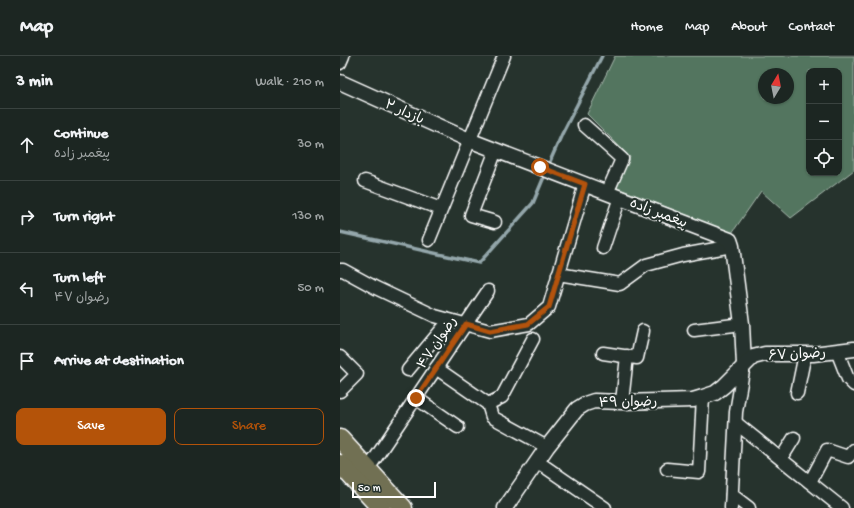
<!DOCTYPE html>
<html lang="en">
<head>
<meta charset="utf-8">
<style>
  :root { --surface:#1c2622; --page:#252e2a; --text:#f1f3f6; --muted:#a0a5a5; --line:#3a4340; --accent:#b45309 }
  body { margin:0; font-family:"Gochi Hand","Playpen Sans Arabic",sans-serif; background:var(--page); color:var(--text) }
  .controls { position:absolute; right:12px; top:12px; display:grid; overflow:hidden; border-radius:8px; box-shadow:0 1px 3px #0004 }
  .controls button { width:36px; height:36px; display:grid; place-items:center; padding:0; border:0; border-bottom:1px solid var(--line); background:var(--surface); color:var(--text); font:20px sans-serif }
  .compass { position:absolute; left:418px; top:12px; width:36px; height:36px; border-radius:50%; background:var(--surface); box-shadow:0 1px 3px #0004; rotate:10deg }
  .scale { position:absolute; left:12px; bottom:10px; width:84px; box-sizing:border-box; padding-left:4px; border:2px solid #fff; border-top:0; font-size:11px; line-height:14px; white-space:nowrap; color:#fff; -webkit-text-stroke:3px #26332d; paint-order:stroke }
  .stop { position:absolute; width:12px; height:12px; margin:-9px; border:3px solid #b45309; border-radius:50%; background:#fff }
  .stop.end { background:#b45309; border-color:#fff; box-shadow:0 1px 4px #0008 }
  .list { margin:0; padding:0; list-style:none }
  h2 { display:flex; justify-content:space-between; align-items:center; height:52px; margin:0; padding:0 16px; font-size:17px }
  h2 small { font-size:13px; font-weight:400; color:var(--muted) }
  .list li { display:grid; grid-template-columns:26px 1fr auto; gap:12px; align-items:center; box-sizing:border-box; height:72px; padding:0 16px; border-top:1px solid var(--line) }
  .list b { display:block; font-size:15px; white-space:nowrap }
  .list p { margin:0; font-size:13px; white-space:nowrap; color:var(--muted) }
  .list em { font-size:13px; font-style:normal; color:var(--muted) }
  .actions { display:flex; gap:8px; padding:12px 16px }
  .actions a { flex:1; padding:9px 0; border:1px solid var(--accent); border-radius:8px; text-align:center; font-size:14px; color:var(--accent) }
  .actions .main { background:var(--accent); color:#fff }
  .icon { flex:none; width:22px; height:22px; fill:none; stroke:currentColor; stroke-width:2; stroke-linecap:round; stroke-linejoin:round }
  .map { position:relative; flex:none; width:514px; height:452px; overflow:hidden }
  header { display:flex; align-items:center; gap:24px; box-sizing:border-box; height:56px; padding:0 20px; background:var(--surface); border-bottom:1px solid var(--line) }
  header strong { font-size:19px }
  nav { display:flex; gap:22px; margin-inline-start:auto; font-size:14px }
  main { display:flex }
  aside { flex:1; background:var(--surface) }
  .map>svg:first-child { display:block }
  .green { fill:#53745f; stroke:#a9baaf; fill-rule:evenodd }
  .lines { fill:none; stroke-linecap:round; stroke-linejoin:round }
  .stream { stroke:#94a7ab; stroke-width:3.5 }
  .minor-casing { stroke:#fff; stroke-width:15 }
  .tertiary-casing { stroke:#fff; stroke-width:17 }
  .primary-casing { stroke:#fff; stroke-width:21 }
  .minor { stroke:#26332d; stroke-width:12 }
  .tertiary { stroke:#26332d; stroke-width:14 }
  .primary { stroke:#716f52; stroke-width:18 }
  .route { stroke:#b45309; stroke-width:5 }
  .labels { text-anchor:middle; stroke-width:4; stroke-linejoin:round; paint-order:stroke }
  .street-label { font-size:14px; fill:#fff; stroke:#26332d }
</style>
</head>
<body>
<header>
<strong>Map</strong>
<nav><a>Home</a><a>Map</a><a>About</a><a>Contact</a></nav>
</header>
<main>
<aside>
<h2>3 min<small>Walk · 210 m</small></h2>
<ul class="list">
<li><svg class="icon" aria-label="ahead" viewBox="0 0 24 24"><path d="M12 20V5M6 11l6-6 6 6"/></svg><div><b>Continue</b><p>پیغمبر زاده</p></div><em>30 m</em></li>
<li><svg class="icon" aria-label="right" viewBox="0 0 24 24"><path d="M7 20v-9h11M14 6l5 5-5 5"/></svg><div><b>Turn right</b></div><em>130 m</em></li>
<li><svg class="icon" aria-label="left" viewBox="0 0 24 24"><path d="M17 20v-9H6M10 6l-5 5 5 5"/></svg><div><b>Turn left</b><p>رضوان ۴۷</p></div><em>50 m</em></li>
<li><svg class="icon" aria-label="arrive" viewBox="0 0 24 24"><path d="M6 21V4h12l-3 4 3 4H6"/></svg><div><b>Arrive at destination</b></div></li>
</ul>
<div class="actions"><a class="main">Save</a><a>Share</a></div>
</aside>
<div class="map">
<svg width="514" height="452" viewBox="0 0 514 452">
  <rect width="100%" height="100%" fill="#26332d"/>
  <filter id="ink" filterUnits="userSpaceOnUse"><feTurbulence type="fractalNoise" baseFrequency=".025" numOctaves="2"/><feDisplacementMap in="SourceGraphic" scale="8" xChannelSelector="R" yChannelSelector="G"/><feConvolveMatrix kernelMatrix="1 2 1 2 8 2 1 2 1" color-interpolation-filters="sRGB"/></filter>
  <g filter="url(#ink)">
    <!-- green -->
    <path class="green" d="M275 0H514V114L451 162 421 135 392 177 275 131 290 101 247 58ZM469 15H499V117H469ZM424 18H448V42H424Z"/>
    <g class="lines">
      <!-- stream -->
      <g class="stream">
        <polyline points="208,110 222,78 262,0"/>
        <polyline points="0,176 139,207 193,147 206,116"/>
      </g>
      <defs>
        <g id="minor">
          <polyline points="0,7 3,0"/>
          <polyline points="244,69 282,103 267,137"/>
          <polyline points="25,125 101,153"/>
          <polyline points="155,166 131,159 156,94"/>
          <polyline points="89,184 164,0"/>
          <polyline points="263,192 280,141"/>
          <polyline points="0,214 3,214 36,232 95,260 150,275 189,268 209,251 245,128"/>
          <polyline points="218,218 280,228 306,209 343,199 392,190"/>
          <polyline points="354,274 402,268"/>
          <polyline points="497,295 508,323 514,329"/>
          <polyline points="263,297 297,302 303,275"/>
          <polyline points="0,301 17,318 0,335"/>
          <polyline points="96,312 148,348 152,361 207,391"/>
          <polyline points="68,314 103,272 117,281"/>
          <polyline points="457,337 465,298"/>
          <polyline points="76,342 118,371"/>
          <polyline points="282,346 287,300"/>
          <polyline points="148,348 162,341 193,283"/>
          <polyline points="396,367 502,452"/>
          <polyline points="441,403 454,382"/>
          <polyline points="198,406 265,452"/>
          <polyline points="28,413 148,235"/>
          <polyline points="327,413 359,416 363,341"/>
          <polyline points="470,426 487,394 508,401 514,394"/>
          <polyline points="392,439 409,452"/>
          <polyline points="391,452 396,356 404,309"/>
        </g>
        <g id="tertiary">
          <polyline points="0,26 129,84 390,184 392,190 402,268 404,309"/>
          <polyline points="165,452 207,391 237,353 245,348 254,345 282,346 353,344 363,341 375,337 384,330 413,301 425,298 473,298 514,293"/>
        </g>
        <g id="primary">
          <polyline points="0,383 63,452"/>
          <polyline points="0,408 41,452"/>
        </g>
      </defs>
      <!-- minor casing -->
      <use href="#minor" class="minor-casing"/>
      <!-- tertiary casing -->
      <use href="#tertiary" class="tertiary-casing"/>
      <!-- primary casing -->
      <use href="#primary" class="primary-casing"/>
      <!-- minor -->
      <use href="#minor" class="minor"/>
      <!-- tertiary -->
      <use href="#tertiary" class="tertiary"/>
      <!-- primary -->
      <use href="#primary" class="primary"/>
    </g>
  </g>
  <g class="lines" filter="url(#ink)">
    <!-- route -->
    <polyline class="route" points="76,342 126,268 150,275 188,268 209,251 245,128 200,111"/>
  </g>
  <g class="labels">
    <!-- street labels -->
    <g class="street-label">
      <text transform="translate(65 55) rotate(24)" y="5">بازدار ۲</text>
      <text transform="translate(319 156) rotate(21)" y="5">پیغمبر زاده</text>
      <text transform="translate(96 286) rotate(-56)" y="5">رضوان ۴۷</text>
      <text transform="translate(457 297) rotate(-3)" y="5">رضوان ۶۷</text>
      <text transform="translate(288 345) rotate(-1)" y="5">رضوان ۴۹</text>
    </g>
  </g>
</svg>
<div class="controls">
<button>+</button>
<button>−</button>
<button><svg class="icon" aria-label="locate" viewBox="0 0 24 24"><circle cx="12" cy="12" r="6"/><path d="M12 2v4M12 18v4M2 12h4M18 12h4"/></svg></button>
</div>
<svg class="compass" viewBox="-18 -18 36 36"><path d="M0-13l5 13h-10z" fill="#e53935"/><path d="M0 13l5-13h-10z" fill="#a0a5a5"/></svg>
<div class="scale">50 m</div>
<div class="stop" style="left:200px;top:111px"></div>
<div class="stop end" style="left:76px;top:342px"></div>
</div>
</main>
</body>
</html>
